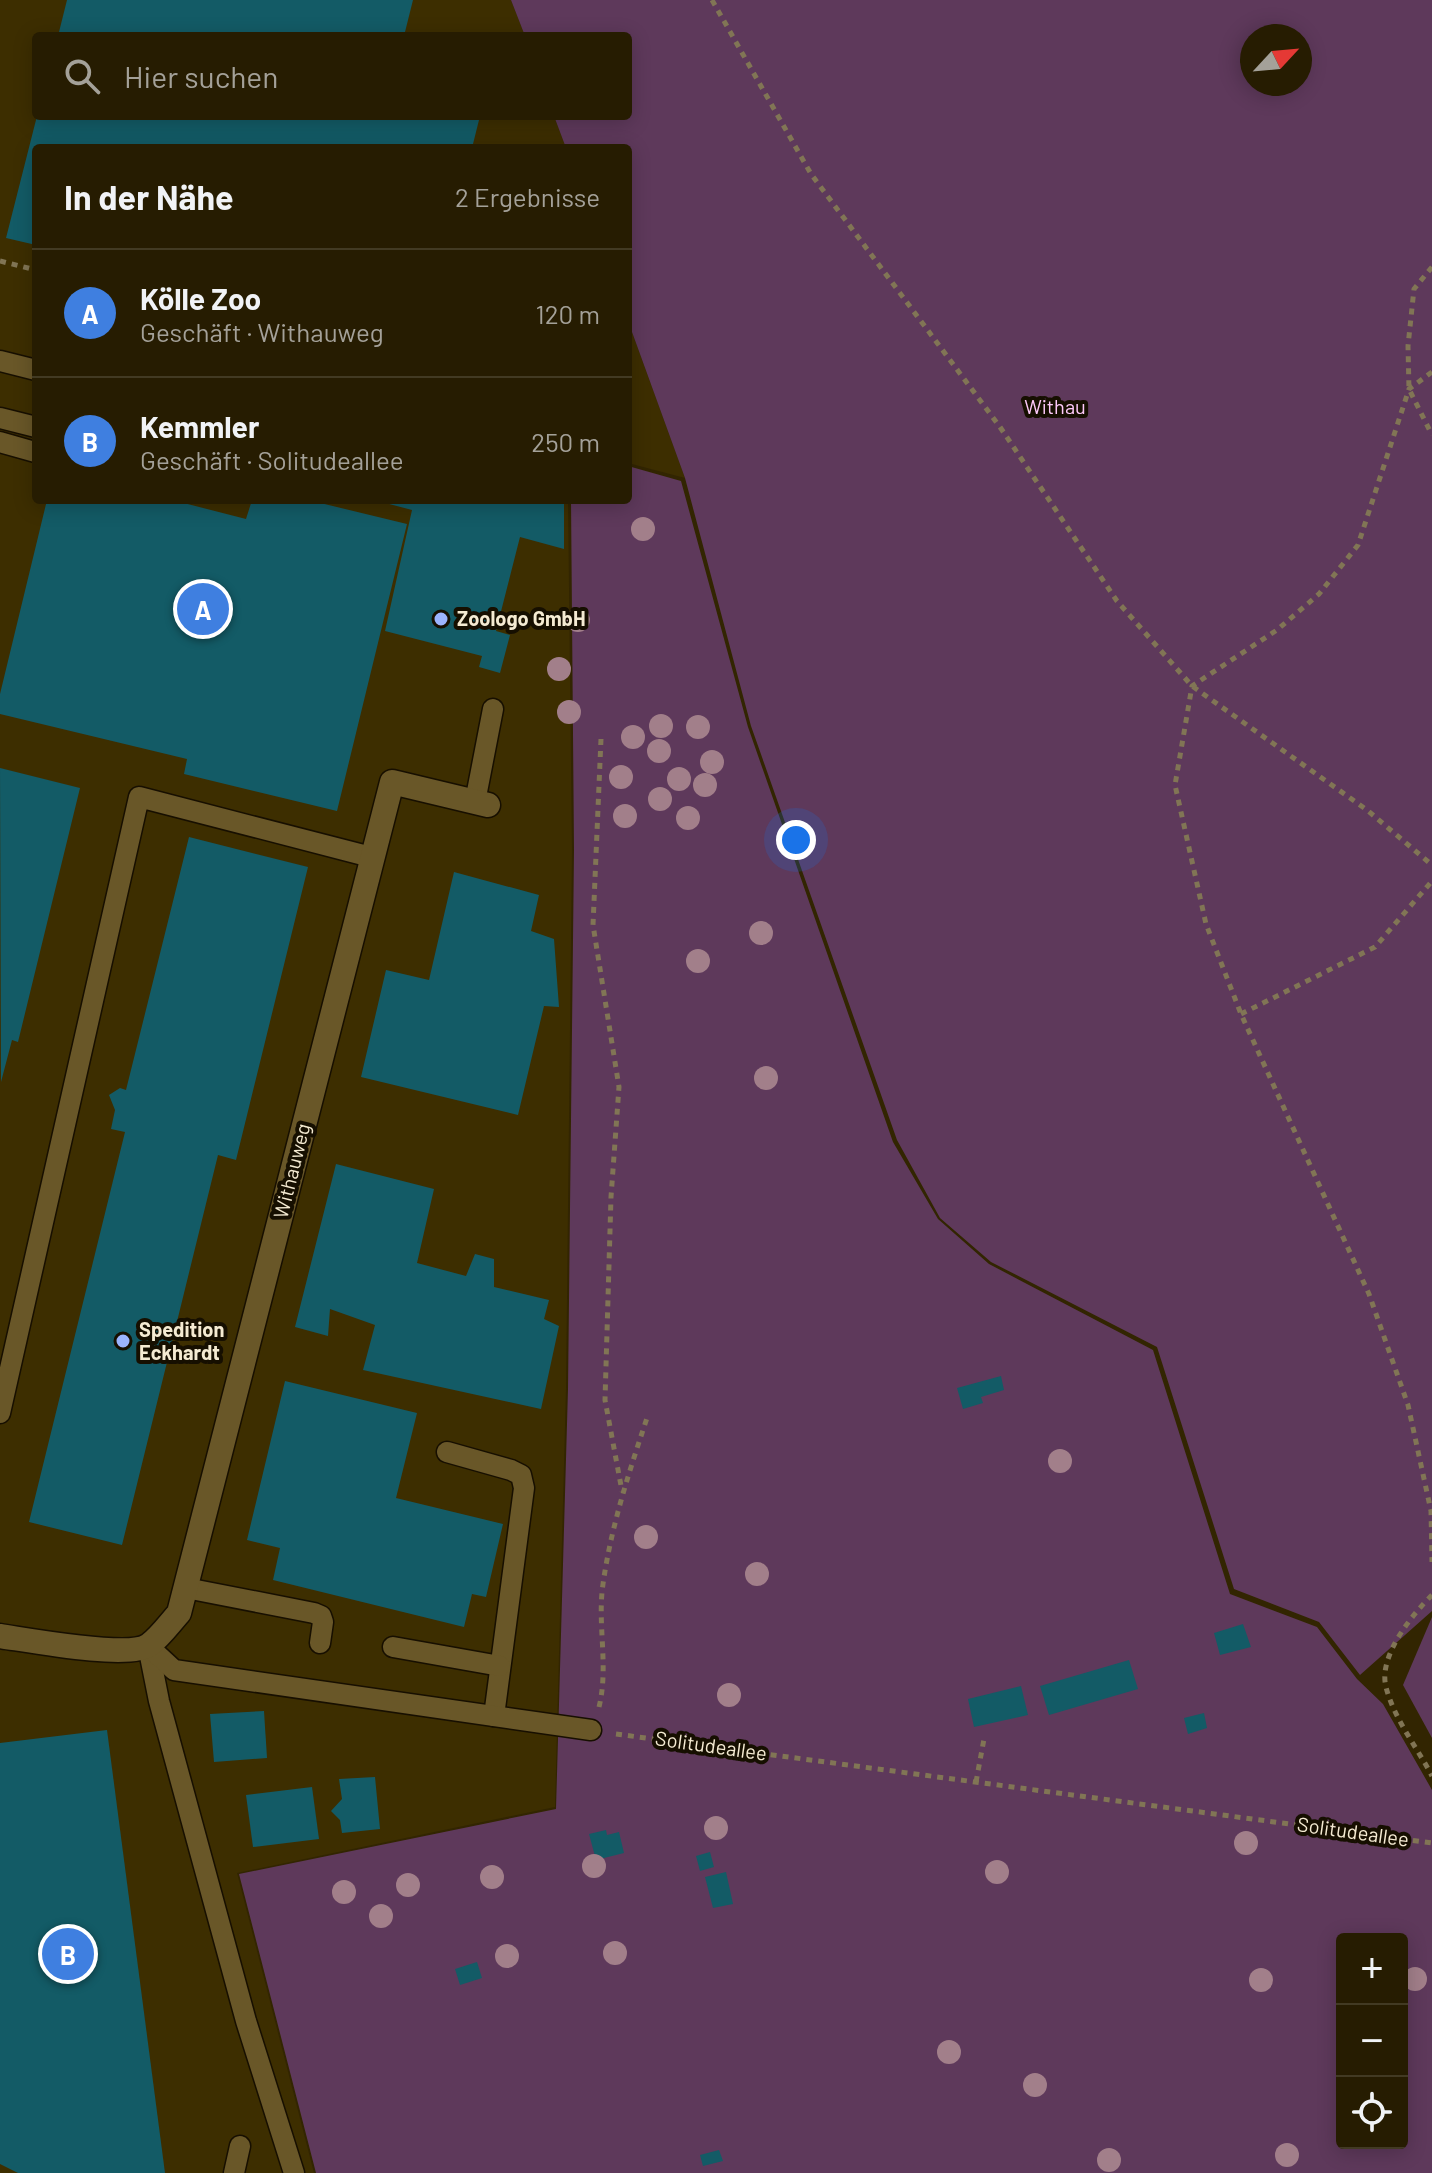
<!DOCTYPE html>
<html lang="de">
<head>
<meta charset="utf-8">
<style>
  :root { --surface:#261c01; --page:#2e250b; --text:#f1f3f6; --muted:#a4a199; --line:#423a23; --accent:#9bb4fd }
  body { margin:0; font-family:Barlow,sans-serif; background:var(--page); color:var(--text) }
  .controls { position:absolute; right:24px; bottom:24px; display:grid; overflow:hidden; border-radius:8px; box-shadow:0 4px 20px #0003 }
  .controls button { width:72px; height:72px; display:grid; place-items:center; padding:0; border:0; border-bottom:2px solid var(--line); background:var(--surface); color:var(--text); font:40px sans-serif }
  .compass { position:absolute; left:1240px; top:24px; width:72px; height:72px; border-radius:50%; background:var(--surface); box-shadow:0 4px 20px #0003; rotate:64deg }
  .you { position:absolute; left:796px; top:840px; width:28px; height:28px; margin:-20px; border:6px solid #fff; border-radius:50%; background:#1a73e8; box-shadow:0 0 0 12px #1a73e833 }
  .badge { display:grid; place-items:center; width:52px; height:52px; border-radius:50%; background:var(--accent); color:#fff; font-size:26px; font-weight:700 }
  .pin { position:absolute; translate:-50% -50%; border:4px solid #fff; box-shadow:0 2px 8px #0006 }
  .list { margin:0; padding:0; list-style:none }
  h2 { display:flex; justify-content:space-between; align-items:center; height:104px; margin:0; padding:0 32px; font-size:34px }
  h2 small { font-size:26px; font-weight:400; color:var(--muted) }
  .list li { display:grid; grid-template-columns:52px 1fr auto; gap:24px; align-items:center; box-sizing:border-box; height:128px; padding:0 32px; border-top:2px solid var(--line) }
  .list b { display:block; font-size:30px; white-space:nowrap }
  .list p { margin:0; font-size:26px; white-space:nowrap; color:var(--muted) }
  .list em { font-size:26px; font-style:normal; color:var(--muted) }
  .icon { flex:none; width:44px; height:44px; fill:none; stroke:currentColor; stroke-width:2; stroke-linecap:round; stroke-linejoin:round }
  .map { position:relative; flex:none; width:1432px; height:2173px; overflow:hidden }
  .search { position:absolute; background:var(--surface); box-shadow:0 4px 20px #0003; left:32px; top:32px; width:600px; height:88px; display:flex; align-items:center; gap:20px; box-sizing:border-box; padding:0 28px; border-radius:8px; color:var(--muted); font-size:30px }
  .panel { position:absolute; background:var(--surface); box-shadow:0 4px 20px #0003; left:32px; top:144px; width:600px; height:360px; border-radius:8px }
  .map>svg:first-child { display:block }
  .built { fill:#3d2e00 }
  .green { fill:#5e395b; fill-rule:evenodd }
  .building { fill:#135b66 }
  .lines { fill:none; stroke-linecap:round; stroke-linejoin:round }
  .lane-casing { stroke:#170f00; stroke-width:23 }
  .street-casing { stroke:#170f00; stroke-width:27 }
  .path { stroke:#817555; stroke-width:5; stroke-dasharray:6 6; stroke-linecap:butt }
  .lane { stroke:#695728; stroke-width:20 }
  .street { stroke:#695728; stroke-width:24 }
  .tree { fill:#a27f8a }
  .poi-dot { fill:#9bb4fd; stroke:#160f00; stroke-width:3 }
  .labels { text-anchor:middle; stroke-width:8; stroke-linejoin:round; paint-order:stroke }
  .park-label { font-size:20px; fill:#fec9fa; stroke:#160f00 }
  .poi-label { font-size:20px; font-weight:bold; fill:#f5ebd2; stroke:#160f00; text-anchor:start }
  .street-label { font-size:20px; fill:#f5ebd2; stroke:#160f00 }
</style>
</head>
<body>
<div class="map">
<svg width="1432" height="2173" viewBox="0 0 1432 2173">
  <rect width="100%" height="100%" fill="#322501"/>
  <!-- built -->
  <g class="built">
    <polygon points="0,0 511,0 525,36 36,36 36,116 554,116 566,148 36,148 36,500 568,500 572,850 566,1389 555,1807 237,1873 314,2173 0,2173"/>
    <polygon points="628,321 685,478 628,463"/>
  </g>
  <!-- green -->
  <g class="green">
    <path d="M511 0H1432V1611L1360 1675 1319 1622 1234 1589 1157 1347 991 1262 940 1218 897 1140 751 726 685 478 628 321V148H566L554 116H628V36H525ZM1252 36H1300V84H1252Z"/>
    <path d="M628 466 681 481 748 727 893 1142 938 1219 989 1264 1153 1350 1230 1594 1317 1627 1357 1679 1383 1704 1432 1790V2173H316L239 1874 556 1809 568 1389 574 850 571 500H628ZM1342 1939H1402V2143H1342Z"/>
    <polygon points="1432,1617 1432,1738 1403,1685"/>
  </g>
  <!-- building -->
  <g class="building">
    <polygon points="67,0 413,0 404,36 58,36"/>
    <polygon points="37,116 480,116 472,148 36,148 36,245 6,238"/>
    <polygon points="47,500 172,500 246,519 252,500 308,500 407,524 337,811 184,774 187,759 0,714 0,694"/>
    <polygon points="374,500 564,500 564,549 520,537 496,631 510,635 500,673 479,667 482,656 385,631 412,510"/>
    <polygon points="0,768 80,788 18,1042 12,1040 1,1082"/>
    <polygon points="189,837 308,867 236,1160 218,1155 122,1545 29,1522 125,1132 111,1129 115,1110 109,1095 120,1088 126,1090"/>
    <polygon points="454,872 539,895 531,931 554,939 559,1007 544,1006 518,1115 361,1077 386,970 429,980"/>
    <polygon points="336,1164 434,1189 417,1263 466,1276 475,1254 494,1259 494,1287 549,1300 544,1319 559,1326 541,1409 363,1370 375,1325 330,1309 328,1336 295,1327"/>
    <polygon points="1001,1376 1004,1390 981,1397 983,1403 963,1409 957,1388"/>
    <polygon points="285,1381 417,1413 396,1498 503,1524 486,1597 472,1594 464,1627 273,1580 280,1548 247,1540"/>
    <polygon points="1243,1624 1251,1647 1220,1655 1214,1633"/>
    <polygon points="1129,1660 1138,1689 1049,1715 1040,1686"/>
    <polygon points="1021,1686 1028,1715 974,1727 968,1699"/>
    <polygon points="264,1711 267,1758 214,1762 210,1714"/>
    <polygon points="1204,1713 1207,1728 1188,1734 1184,1718"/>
    <polygon points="107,1730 165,2173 18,2173 0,2164 0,1743"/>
    <polygon points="375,1777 380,1829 342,1833 340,1820 331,1811 342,1799 339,1779"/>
    <polygon points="312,1787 319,1839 253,1847 246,1795"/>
    <polygon points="606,1830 607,1835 619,1832 624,1853 596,1860 589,1834"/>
    <polygon points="710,1852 714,1867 700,1871 696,1856"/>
    <polygon points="726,1872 733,1904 713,1908 705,1877"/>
    <polygon points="477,1962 482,1978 460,1985 455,1969"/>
    <polygon points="719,2150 723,2161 703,2166 700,2155"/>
  </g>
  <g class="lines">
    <defs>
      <g id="lane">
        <polyline points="0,361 36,370"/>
        <polyline points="0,418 36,427"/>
        <polyline points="0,442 35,452"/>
        <polyline points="475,802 493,709"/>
        <polyline points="0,1413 139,797 371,857"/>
        <polyline points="447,1452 511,1470 521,1475 524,1488 494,1716"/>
        <polyline points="186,1588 314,1613 321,1616 323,1622 320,1643"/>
        <polyline points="148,1646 159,1701 246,2021 294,2173"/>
        <polyline points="148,1646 174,1670 591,1730"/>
        <polyline points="393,1647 500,1666"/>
        <polyline points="234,2173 240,2146"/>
      </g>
      <path id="street" d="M0 1636C28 1640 129 1659 149 1645 160 1637 170 1623 179 1613L392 782 488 805"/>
    </defs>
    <!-- lane casing -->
    <use href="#lane" class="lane-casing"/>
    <!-- street casing -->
    <use href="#street" class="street-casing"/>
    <!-- path -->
    <g class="path">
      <polyline points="712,0 811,174 1000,427 1117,601 1192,686 1367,810 1432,865"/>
      <polyline points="0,261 36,270"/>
      <polyline points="1432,267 1414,289 1408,346 1409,389 1432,435"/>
      <polyline points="1432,372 1409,389 1358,545 1319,594 1277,630 1192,686 1175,785 1206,924 1241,1014 1369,1294 1408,1405 1431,1511 1432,1562"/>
      <polyline points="601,739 593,925 619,1087 611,1197 605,1400 622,1491"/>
      <polyline points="1241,1014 1375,947 1432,881"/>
      <path d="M1432 1595C1412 1615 1378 1656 1386 1687 1394 1719 1417 1747 1432 1776"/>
      <path d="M599 1707C609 1667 597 1624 603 1584 611 1527 629 1472 647 1418"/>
      <polyline points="616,1734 1432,1843"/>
      <polyline points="976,1782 984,1739"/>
    </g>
    <!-- lane -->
    <use href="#lane" class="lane"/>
    <!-- street -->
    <use href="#street" class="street"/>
  </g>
  <!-- trees -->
  <g class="tree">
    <circle cx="643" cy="529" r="12"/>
    <circle cx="578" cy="620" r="12"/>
    <circle cx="559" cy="669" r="12"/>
    <circle cx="569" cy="712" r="12"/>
    <circle cx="661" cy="726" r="12"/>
    <circle cx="698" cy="727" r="12"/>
    <circle cx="633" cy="737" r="12"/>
    <circle cx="659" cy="751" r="12"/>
    <circle cx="712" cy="762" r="12"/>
    <circle cx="621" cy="777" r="12"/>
    <circle cx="679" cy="779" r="12"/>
    <circle cx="705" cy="785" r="12"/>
    <circle cx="660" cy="799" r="12"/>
    <circle cx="625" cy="816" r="12"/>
    <circle cx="688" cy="818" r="12"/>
    <circle cx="761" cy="933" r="12"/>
    <circle cx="698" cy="961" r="12"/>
    <circle cx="766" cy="1078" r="12"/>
    <circle cx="1060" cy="1461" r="12"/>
    <circle cx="646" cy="1537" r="12"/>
    <circle cx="757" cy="1574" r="12"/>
    <circle cx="729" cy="1695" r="12"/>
    <circle cx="716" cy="1828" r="12"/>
    <circle cx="1246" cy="1843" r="12"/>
    <circle cx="594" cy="1866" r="12"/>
    <circle cx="997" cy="1872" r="12"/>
    <circle cx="492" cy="1877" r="12"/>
    <circle cx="408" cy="1885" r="12"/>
    <circle cx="344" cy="1892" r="12"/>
    <circle cx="381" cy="1916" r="12"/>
    <circle cx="615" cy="1953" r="12"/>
    <circle cx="507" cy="1956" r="12"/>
    <circle cx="1415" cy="1979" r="12"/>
    <circle cx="1261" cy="1980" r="12"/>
    <circle cx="949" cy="2052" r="12"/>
    <circle cx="1035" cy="2085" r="12"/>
    <circle cx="1287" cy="2155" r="12"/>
    <circle cx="1109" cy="2160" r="12"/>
  </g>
  <!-- markers -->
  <g class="poi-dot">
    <circle cx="441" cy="619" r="8"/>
    <circle cx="123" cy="1341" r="8"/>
  </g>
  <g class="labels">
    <!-- park labels -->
    <g class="park-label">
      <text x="1055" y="414">Withau</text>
    </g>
    <!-- poi labels -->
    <g class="poi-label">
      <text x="457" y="626">Zoologo GmbH</text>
      <text x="139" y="1337">Spedition<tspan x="139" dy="23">Eckhardt</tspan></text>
    </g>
    <!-- street labels -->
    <g class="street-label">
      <text transform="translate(292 1171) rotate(-76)" y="7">Withauweg</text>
      <text transform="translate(711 1746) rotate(8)" y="7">Solitudeallee</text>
      <text transform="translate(1353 1832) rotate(8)" y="7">Solitudeallee</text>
    </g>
  </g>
</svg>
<div class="controls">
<button>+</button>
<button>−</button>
<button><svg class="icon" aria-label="locate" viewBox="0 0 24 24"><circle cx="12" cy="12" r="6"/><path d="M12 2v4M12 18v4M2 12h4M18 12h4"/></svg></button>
</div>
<svg class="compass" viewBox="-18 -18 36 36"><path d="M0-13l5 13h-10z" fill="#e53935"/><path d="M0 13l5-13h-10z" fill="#a4a199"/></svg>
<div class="you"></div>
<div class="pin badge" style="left:203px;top:609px;background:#3f7fe0">A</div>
<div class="pin badge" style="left:68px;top:1954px;background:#3f7fe0">B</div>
<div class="search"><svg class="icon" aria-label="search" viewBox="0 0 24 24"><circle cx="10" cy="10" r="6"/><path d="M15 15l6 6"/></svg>Hier suchen</div>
<section class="panel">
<h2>In der Nähe<small>2 Ergebnisse</small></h2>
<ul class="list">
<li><span class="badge" style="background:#3f7fe0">A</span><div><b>Kölle Zoo</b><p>Geschäft · Withauweg</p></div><em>120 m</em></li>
<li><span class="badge" style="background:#3f7fe0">B</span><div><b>Kemmler</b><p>Geschäft · Solitudeallee</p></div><em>250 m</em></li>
</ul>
</section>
</div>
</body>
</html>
